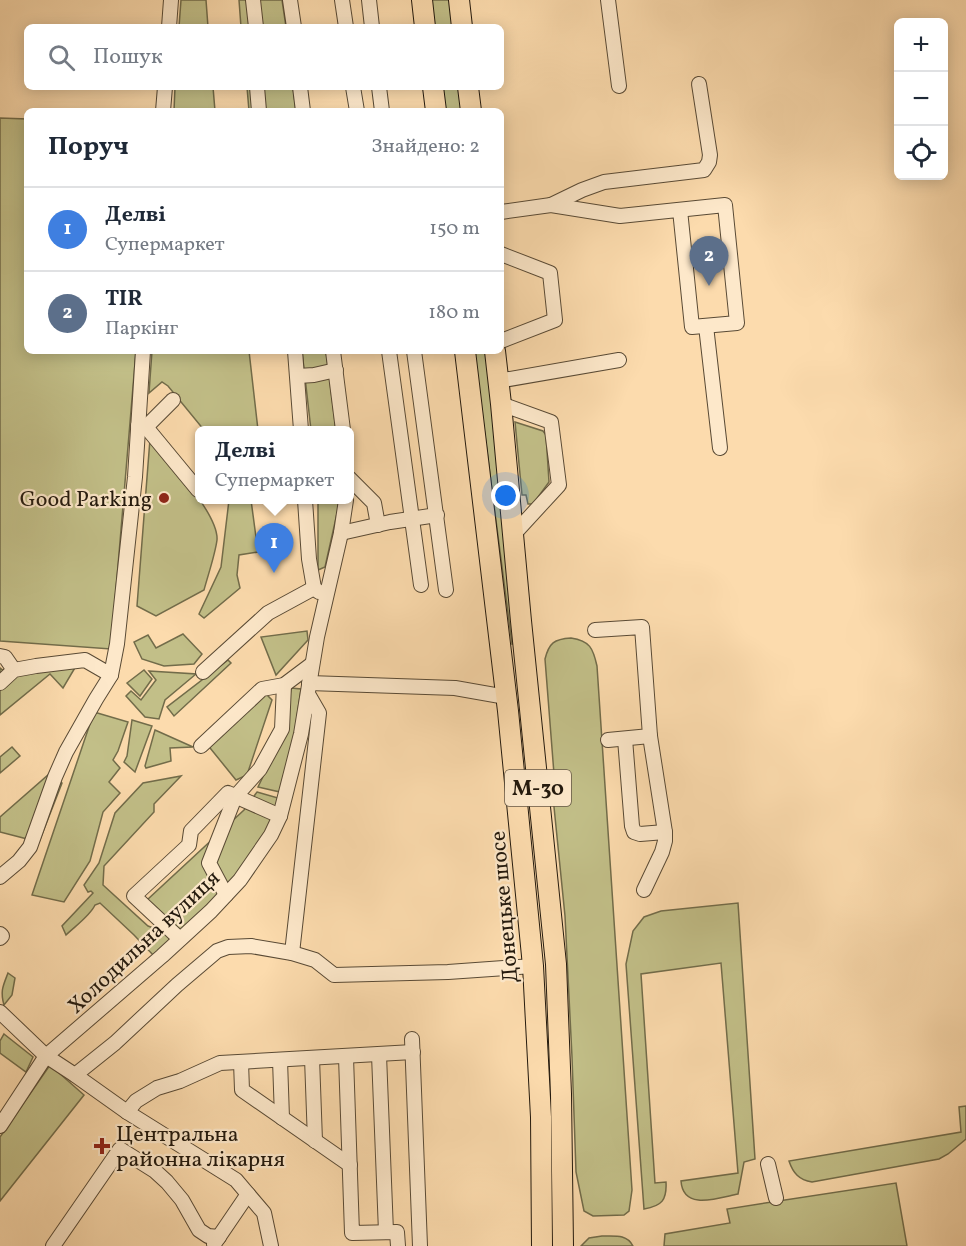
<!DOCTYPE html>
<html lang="uk">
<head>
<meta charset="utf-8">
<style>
  :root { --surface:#fff; --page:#f2f2f3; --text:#1f2937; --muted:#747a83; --line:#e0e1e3; --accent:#1a73e8 }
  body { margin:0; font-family:Vollkorn,serif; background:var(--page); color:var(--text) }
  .controls { position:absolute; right:18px; top:18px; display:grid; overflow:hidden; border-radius:9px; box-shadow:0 3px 15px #0003 }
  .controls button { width:54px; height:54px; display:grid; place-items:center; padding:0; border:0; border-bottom:2px solid var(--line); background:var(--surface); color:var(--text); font:30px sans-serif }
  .you { position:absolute; left:506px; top:496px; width:21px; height:21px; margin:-15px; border:4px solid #fff; border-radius:50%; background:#1a73e8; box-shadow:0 0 0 9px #1a73e833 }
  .badge { display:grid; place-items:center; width:39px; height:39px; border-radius:50%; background:var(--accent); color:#fff; font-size:20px; font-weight:700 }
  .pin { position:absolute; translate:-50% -50px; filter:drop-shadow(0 2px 3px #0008) }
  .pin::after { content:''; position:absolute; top:32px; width:21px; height:18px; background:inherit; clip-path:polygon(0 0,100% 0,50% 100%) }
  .popup { position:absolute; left:195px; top:426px; width:159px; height:78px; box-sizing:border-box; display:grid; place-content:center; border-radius:9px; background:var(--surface); filter:drop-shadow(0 2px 4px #0005); font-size:20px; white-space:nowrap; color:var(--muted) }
  .popup b { font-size:22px; color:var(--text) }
  .popup::after { content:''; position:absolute; left:50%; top:100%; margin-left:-12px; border:12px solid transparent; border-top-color:var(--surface) }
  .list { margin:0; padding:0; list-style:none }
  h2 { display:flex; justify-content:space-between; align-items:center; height:78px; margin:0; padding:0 24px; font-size:26px }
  h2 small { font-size:20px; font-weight:400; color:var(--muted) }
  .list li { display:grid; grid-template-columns:39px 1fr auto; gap:18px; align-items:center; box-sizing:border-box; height:84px; padding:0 24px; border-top:2px solid var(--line) }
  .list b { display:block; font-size:22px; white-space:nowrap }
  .list p { margin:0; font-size:20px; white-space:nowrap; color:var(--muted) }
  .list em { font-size:20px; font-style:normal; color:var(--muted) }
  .icon { flex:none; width:33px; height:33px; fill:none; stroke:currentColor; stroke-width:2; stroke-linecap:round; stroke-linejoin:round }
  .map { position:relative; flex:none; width:966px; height:1246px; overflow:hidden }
  .search { position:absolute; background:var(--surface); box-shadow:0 3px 15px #0003; left:24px; top:24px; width:480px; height:66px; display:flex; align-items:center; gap:15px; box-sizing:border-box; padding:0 21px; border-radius:9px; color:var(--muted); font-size:22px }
  .panel { position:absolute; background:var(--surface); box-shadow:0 3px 15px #0003; left:24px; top:108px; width:480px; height:246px; border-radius:9px }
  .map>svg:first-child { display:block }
  .green { fill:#c2bf88; stroke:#726c4a; stroke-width:1.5 }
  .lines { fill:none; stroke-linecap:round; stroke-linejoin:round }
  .minor-casing { stroke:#594a35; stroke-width:16 }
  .highway-casing { stroke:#23190d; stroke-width:22 }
  .minor { stroke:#fde8ca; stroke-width:14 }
  .highway { stroke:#fcdbad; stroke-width:20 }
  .poi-dot { fill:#8f2418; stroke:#fde8ca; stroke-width:2 }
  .labels { text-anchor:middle; stroke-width:4.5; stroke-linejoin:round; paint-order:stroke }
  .shield { fill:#fde8ca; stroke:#645746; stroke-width:1.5 }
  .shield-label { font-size:21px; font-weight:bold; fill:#23190d }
  .poi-label { font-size:22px; fill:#23190d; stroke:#fde8ca; text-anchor:end }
  .street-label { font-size:22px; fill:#23190d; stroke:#fde8ca }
</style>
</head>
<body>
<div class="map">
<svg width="966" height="1246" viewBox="0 0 966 1246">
  <rect width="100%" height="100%" fill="#fcdbad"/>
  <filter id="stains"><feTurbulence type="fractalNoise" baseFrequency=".00333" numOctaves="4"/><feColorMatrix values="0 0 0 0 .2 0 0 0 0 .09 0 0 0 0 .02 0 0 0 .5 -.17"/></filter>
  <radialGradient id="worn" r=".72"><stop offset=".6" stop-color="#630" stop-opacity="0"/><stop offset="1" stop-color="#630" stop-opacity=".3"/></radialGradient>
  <!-- green -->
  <g class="green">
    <polygon points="181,0 206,0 208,27 179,27"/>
    <polygon points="239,0 282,0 286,27 241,27"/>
    <polygon points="430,0 455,0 458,27 434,27"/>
    <polygon points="175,87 213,87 215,111 174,111"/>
    <polygon points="247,87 293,87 296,111 249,111"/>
    <polygon points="441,87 463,87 466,111 444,111"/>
    <polygon points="0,118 27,119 27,351 136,351 111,649 0,641"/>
    <polygon points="152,351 249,351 258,430 204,430 168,386 162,382 149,393"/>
    <polygon points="302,351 326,351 336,430 311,430"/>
    <polygon points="474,351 489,351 517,643 512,644"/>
    <polygon points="515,422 543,431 546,435 549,482 533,504 528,504 526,495 522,495"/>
    <path d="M150 439C167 459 219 514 217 540 215 555 208 575 204 590L156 616 137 606Z"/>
    <polygon points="229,500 251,500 258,552 239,555 237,575 240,588 204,618 199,614 221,567"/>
    <polygon points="318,500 340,500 325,567 318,570"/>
    <polygon points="307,631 308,640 276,675 261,637"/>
    <polygon points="183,634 202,654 194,664 164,666 142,659 134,642 148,635 156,648"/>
    <path d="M571 638C590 641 593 648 597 666L632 1190 629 1211 624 1215 593 1216 584 1211 576 1172 572 1057 565 916 553 797 554 774 545 659C549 643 554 639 571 638Z"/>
    <polygon points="228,660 231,663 174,716 167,707"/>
    <polygon points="76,666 63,688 50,674 0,715 0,668 9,675"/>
    <polygon points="144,670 152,679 140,696 127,683"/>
    <polygon points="149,671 196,674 165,700 159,719 145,717 126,696 131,691 141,700 156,680"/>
    <polygon points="258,686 272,700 247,775 236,780 202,738"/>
    <polygon points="291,688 301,689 294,737 280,792 258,787 285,731"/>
    <polygon points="94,712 128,722 118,751 113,760 120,768 109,782 120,793 103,812 90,861 64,902 32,895"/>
    <polygon points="132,720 152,726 135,772 124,762 127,756"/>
    <polygon points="155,730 193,747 170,748 171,761 146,768 145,766"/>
    <polygon points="12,747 20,756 0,773 0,757"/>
    <polygon points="48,775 62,783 39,842 0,832 0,817"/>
    <path d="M181 776 154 804V812L104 866 103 885 148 926 170 934V943L155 957 134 935 100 903 95 905C90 916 74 927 66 935L62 926 93 893 91 891 88 892 84 885 99 863 115 813 143 783Z"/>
    <polygon points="257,792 278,798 275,819 230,887 183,932 147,900 244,810"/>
    <path d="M738 903 755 1159 744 1162 738 1194C718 1198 683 1211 681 1181L738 1173 721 963 641 974 655 1183 666 1182C667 1200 662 1206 644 1209L626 964 633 931 644 917 661 911Z"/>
    <path d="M8 973 15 978 12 995 4 1005C0 991 3 986 8 973Z"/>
    <polygon points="4,1034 33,1057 26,1072 0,1053 0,1041"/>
    <polygon points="50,1065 84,1095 0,1201 0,1137"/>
    <path d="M966 1106V1139L948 1154 939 1159 812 1182C799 1180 793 1173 789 1161L961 1132 959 1107Z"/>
    <polygon points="896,1183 907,1246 664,1246 665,1234 730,1223 727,1209"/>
    <path d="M602 1236C615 1236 627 1234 633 1246H581L589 1238Z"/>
  </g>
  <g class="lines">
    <defs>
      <g id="minor">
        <polyline points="253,0 256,27"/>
        <polyline points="290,0 294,27"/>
        <polyline points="342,0 346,27"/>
        <polyline points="369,0 372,27"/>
        <polyline points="608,0 619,86"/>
        <polyline points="169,27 171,0"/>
        <polyline points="257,87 259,111"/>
        <polyline points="300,87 303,111"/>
        <polyline points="353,87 357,111"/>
        <polyline points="379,87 382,111"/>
        <polyline points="163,111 165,87"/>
        <polyline points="551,205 582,190 604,182 704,170 709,162 710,155 699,84"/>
        <polyline points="501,212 551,205 620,216 725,205 737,323 692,327 680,210"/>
        <polyline points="501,254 550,273 555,320 501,341"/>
        <polyline points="706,326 720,448"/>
        <polyline points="295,351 301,430"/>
        <polyline points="333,351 343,430"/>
        <polyline points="389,351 421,585"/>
        <polyline points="414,351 446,590"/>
        <polyline points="298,376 314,375 336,370"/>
        <polyline points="498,381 619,360"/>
        <polyline points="501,404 551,422 559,485 513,535"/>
        <polyline points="138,426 146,427 198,490 199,489"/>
        <polyline points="146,427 173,400"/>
        <polyline points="349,478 374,503 378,525"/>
        <polyline points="305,500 309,559 314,588 319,592"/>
        <polyline points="341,533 390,522 437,515"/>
        <polyline points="595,630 642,627 650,736 608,740"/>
        <polyline points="0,656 5,657 14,670"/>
        <polyline points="203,672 268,613 314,588"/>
        <polyline points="0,683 14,670 36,666 85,660 111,675"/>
        <polyline points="309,683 455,688 506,697"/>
        <polyline points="625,739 632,826 634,832 640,834 665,832"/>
        <polyline points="201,746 262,689 284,685 312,664"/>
        <polyline points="0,877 19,861 30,847 55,777 66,752 96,699 111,675 117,644 135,477 143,351"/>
        <polyline points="644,890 662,852 665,841 665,832 650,736"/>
        <polyline points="226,895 209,863 235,797 260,769 282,729 284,685"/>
        <polyline points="0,934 2,936 0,938"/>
        <polyline points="180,939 134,896 189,845 191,831 228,793 280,816"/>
        <polyline points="292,953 319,713 308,694"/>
        <polyline points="0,1012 46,1056 75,1075 127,1112 236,1180 264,1213 271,1246"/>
        <polyline points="412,1039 420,1246"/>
        <polyline points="379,1055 386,1232"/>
        <polyline points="346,1057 352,1233 397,1232 398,1246"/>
        <polyline points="312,1058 315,1141"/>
        <polyline points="280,1060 282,1118"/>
        <polyline points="241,1062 242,1090 350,1165"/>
        <polyline points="75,1075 115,1043 177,985 217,951 228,947 251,946 292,953 315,960 334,975 448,972 533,966"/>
        <polyline points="127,1112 136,1101 157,1088 180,1081 220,1063 413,1052"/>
        <polyline points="0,1126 46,1056 162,956 211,911 240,880 271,835 280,816 301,734 317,637 341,533 346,500"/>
        <polyline points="768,1164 776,1198"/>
        <polyline points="214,1244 248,1194"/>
        <polyline points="53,1246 120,1149 155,1171 167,1182 182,1200 199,1230 208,1236 219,1237"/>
      </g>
      <g id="highway">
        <polyline points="422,0 425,27"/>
        <polyline points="459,0 462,27"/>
        <polyline points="433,87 436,111"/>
        <polyline points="468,87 471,111"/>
        <polyline points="465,351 508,711 533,966 541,1117 542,1246"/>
        <polyline points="495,351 501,404 521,621 556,964 561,1094 563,1246"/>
      </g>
    </defs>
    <!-- minor casing -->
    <use href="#minor" class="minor-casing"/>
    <!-- highway casing -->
    <use href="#highway" class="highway-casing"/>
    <!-- minor -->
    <use href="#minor" class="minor"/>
    <!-- highway -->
    <use href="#highway" class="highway"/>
  </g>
  <!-- markers -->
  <g class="poi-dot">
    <circle cx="164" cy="498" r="6"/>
    <path d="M99 1137h6v6h6v6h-6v6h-6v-6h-6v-6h6z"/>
  </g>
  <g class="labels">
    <!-- shield labels -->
    <rect class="shield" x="505" y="770" width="66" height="36" rx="4.5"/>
    <g class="shield-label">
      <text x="538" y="795">М-30</text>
    </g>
    <!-- poi labels -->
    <g class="poi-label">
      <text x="152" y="506">Good Parking</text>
      <text x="116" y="1141" text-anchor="start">Центральна<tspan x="116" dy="25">районна лікарня</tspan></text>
    </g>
    <!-- street labels -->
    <g class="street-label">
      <text transform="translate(503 907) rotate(-95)" y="8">Донецьке шосе</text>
      <text transform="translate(143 941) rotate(-43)" y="8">Холодильна вулиця</text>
    </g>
  </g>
  <rect width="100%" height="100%" filter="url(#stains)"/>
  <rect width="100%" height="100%" fill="url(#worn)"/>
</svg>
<div class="controls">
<button>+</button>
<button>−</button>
<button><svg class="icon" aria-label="locate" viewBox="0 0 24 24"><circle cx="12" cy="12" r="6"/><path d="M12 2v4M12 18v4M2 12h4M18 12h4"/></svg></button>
</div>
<div class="you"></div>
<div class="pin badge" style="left:274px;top:573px;background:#3f7fe0">1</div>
<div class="popup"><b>Делві</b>Супермаркет</div>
<div class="pin badge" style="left:709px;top:286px;background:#5c6f8a">2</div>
<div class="search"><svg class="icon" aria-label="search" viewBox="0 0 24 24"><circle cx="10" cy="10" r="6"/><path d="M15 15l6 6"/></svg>Пошук</div>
<section class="panel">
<h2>Поруч<small>Знайдено: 2</small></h2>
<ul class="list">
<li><span class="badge" style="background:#3f7fe0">1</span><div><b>Делві</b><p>Супермаркет</p></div><em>150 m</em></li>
<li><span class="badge" style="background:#5c6f8a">2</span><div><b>TIR</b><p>Паркінг</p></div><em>180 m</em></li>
</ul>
</section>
</div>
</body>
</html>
